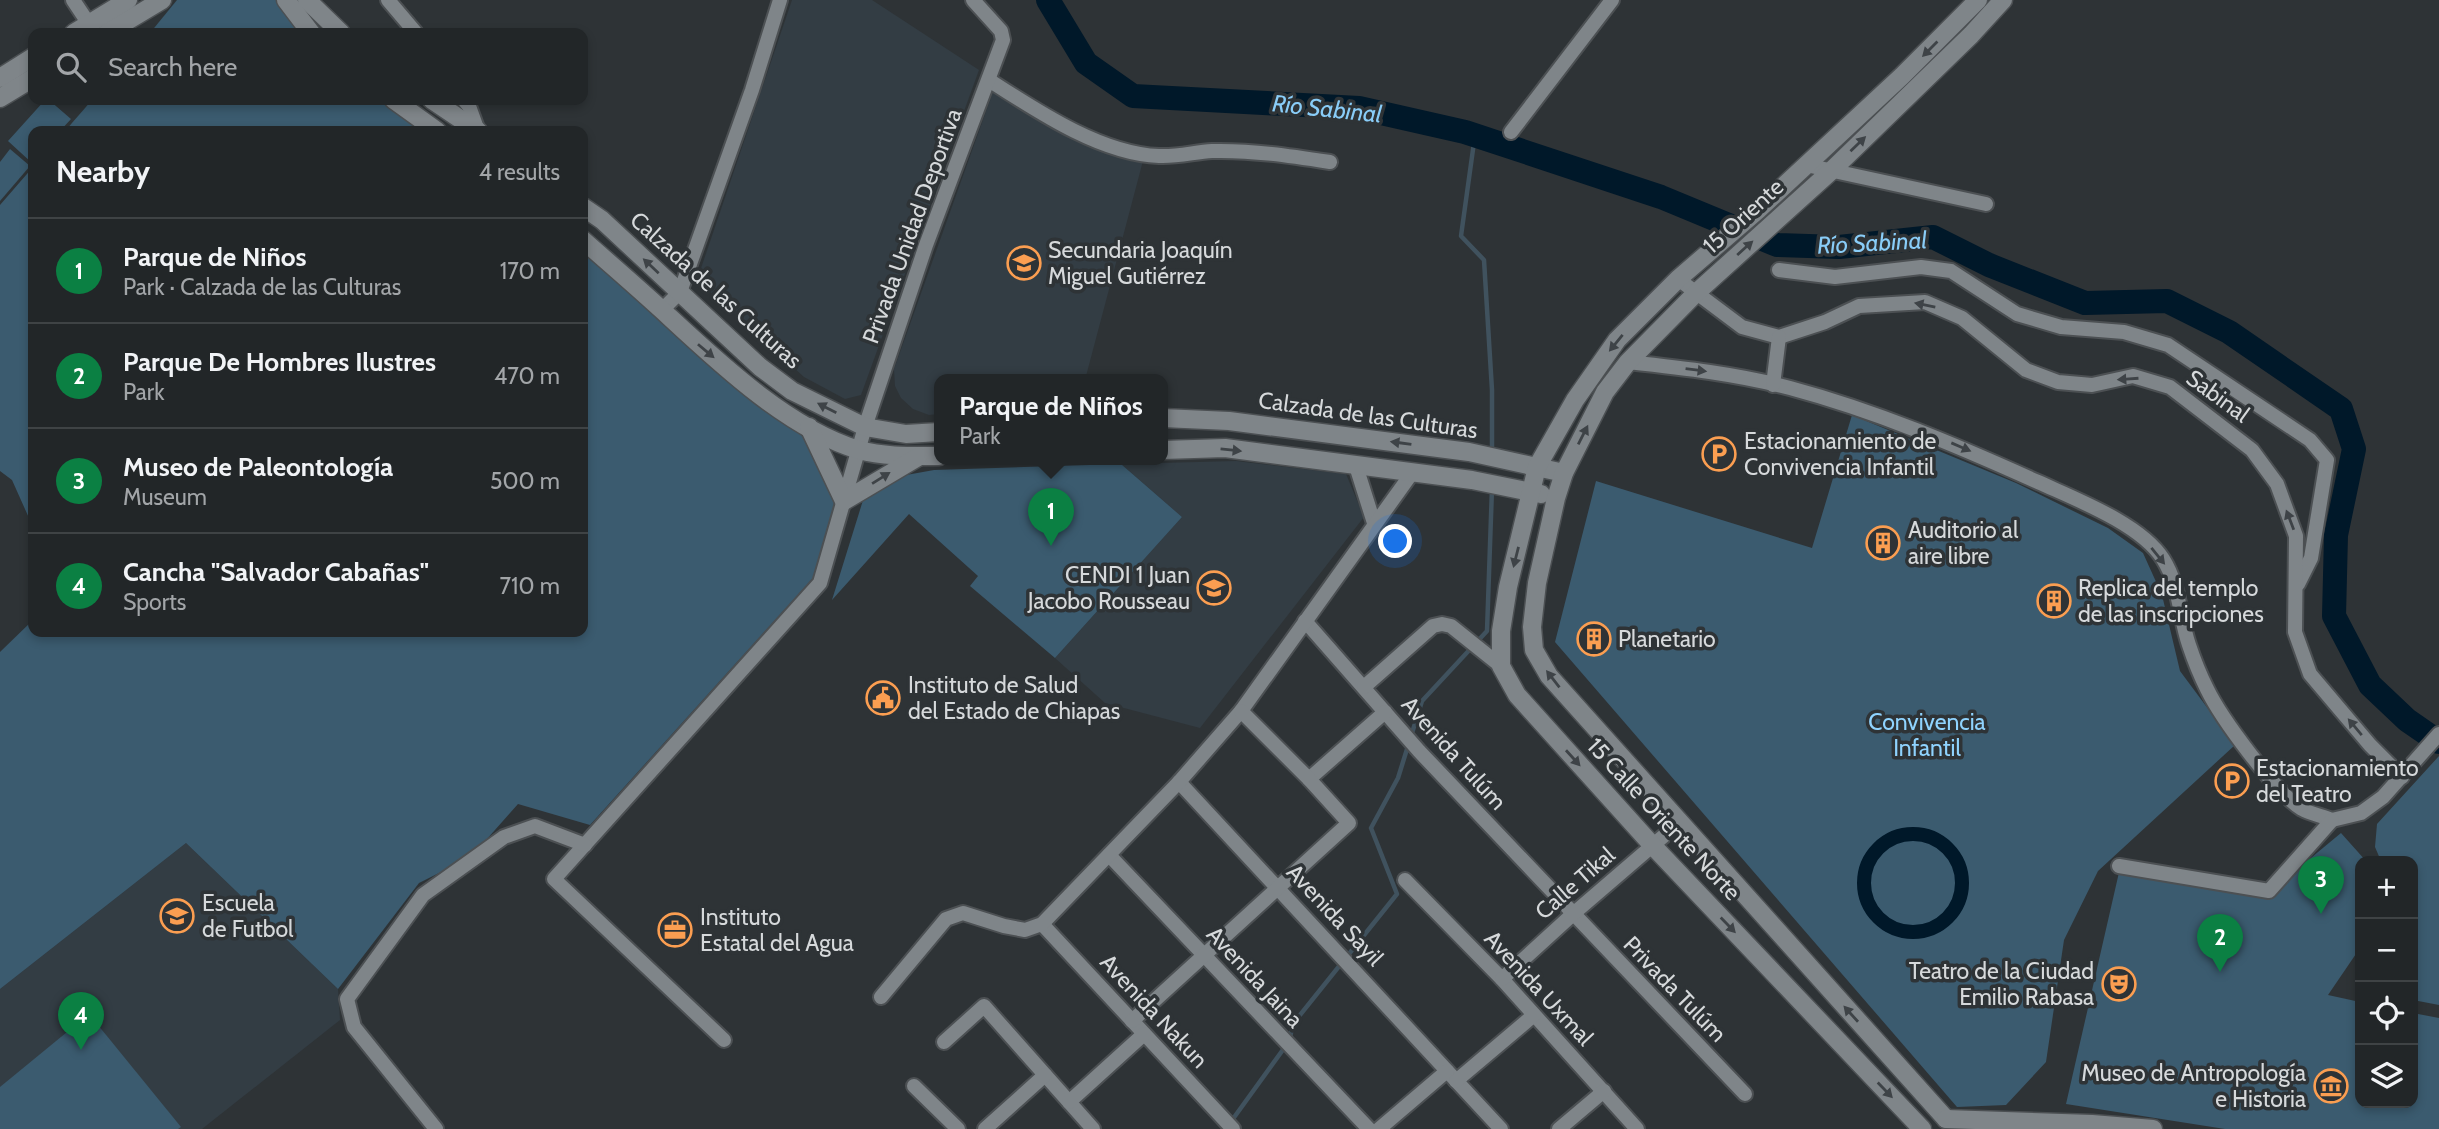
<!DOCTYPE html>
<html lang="en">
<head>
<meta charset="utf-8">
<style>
  :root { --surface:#222628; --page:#2e3234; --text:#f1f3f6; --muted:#a2a5a8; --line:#3f4345; --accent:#0b8043 }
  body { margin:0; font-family:Cabin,sans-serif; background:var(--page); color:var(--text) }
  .controls { position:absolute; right:21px; bottom:21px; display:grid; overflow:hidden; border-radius:14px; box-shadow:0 4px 10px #0003 }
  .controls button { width:63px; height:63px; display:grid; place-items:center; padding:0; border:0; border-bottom:2px solid var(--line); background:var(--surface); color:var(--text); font:35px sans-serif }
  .you { position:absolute; left:1396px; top:542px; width:24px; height:24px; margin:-18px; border:5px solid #fff; border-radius:50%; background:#1a73e8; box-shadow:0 0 0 10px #1a73e833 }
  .badge { display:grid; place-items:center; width:46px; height:46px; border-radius:50%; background:var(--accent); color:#fff; font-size:23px; font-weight:700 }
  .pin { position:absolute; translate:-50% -58px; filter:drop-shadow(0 2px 4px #0008) }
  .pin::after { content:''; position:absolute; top:37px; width:24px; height:21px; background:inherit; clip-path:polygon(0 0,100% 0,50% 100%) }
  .popup { position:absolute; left:934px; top:374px; width:234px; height:91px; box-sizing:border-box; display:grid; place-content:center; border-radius:14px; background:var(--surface); filter:drop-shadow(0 2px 5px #0005); font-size:23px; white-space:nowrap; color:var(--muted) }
  .popup b { font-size:26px; color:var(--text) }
  .popup::after { content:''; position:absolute; left:50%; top:100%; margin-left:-14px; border:14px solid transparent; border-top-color:var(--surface) }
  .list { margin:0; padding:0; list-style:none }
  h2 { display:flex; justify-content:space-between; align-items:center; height:91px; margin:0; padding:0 28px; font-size:30px }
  h2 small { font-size:23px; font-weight:400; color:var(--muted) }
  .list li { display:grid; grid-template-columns:46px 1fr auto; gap:21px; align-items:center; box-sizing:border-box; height:105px; padding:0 28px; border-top:2px solid var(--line) }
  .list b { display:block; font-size:26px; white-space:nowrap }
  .list p { margin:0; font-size:23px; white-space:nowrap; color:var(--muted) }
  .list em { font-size:23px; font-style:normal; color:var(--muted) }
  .icon { flex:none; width:38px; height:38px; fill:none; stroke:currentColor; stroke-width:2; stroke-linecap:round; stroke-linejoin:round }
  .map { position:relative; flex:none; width:2439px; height:1129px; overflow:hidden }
  .search { position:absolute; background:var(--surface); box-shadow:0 4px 10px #0003; left:28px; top:28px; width:560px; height:77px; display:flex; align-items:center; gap:18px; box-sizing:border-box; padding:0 24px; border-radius:14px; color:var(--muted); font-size:26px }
  .panel { position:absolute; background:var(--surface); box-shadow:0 4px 10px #0003; left:28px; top:126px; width:560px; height:511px; border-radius:14px }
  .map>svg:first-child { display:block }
  .built { fill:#333d44 }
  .green { fill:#3b5b6f }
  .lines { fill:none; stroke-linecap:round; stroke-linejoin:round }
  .stream { stroke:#40525e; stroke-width:4.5 }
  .canal { stroke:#001829; stroke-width:14 }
  .river { stroke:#001829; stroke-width:24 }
  .minor-casing { stroke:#4c5053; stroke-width:18 }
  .secondary-casing { stroke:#4c5053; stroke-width:21 }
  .minor { stroke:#7f8589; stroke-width:14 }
  .secondary { stroke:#7f8589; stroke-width:18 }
  .oneway { fill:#3e4347 }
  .labels { text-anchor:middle; stroke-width:7; stroke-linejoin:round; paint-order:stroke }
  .street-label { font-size:23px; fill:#d6d9db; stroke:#2e3336 }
  .poi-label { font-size:23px; fill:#d6d9db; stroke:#2e3336; text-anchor:start }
  .park-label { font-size:23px; fill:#8fd3fe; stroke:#2e3336 }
  .water-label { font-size:24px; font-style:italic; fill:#89cdf8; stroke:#2e3336 }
</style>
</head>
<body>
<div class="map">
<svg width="2439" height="1129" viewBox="0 0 2439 1129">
  <rect width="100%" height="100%" fill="#2e3336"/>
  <!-- built -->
  <g class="built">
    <polygon points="792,0 872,0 979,70 861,395 845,399 804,377 697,280"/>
    <polygon points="994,89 1144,157 1085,380 939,380 939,414 929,415 913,409 901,398 895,386 894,369"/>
    <polygon points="1236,461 1346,474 1364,517 1200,728 1105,703 1055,658 1182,517 1121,464"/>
    <polygon points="186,843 338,989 340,1020 202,1129 0,1129 0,989"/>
  </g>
  <!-- green -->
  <g class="green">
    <polygon points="177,0 277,0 298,33 150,33"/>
    <polygon points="45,100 49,100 71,119 60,131 33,131 32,163 8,141"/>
    <polygon points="92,100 387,100 429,131 65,131"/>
    <polygon points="10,149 30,166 0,201 0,162"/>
    <polygon points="33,167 33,527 12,480 0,471 0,205"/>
    <polygon points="583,249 806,436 835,503 813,578 590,825 518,804 471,857 419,883 338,989 186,843 0,989 0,652 33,620 33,632 583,632"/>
    <polygon points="1852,415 2016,483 2108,528 2143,553 2162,595 2180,671 2235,745 2098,871 2064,940 2046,1062 2006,1105 1957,1107 1555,642 1596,481 1812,548"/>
    <polygon points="1121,464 1182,517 1055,658 970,586 978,576 909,514 832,600 864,497 884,479 934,470"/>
    <polygon points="2439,756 2439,1005 2413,1000 2413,861 2381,861 2375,847 2377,824"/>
    <polygon points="2341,833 2366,861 2360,861 2360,948 2328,995 2360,1002 2360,1103 2413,1103 2413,1013 2439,1018 2439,1129 2225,1129 2066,1104 2120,868 2266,895"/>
    <polygon points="89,1014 181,1127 178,1129 0,1129 0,1087"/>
  </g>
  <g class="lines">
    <!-- stream -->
    <g class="stream">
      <polyline points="1475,135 1461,236 1484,260 1492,390 1492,451"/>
      <polyline points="1230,1123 1290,1040 1292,1025 1397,894 1371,828 1398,778 1422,701 1487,631 1492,488"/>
    </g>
    <!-- canal -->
    <circle class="canal" cx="1913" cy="883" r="49"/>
    <!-- river -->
    <polyline class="river" points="1048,0 1086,63 1133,96 1359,108 1465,132 1661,197 1777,245 1839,247 1933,237 1989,265 2085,303 2167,301 2229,332 2341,409 2354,449 2336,535 2334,616 2370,685 2407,720 2439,742"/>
    <defs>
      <g id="minor">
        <polyline points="73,0 89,24"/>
        <polyline points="388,0 416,33"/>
        <path d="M989 80C1037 111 1101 154 1159 156 1177 157 1195 152 1212 151 1252 150 1291 156 1330 162"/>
        <polyline points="464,100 469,106 478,131"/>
        <polyline points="1511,132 1612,0"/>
        <polyline points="1806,165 1986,204"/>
        <polyline points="1779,270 1835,277 1921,267 1951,271 2017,314 2061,327 2124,332 2168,345 2310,440 2327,460 2311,558 2298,584"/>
        <polyline points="1678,279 1742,327 1779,337 1825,322 1859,306 1925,302 1962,318 2026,370 2058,382 2092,385 2133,376 2170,387 2252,450 2277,484 2296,536 2295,632 2310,674 2370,745 2402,777"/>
        <polyline points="662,310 680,292 752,90 780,0"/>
        <path d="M1628 362C1683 368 1737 374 1790 388 1876 411 1958 446 2038 482 2075 499 2141 524 2163 559 2180 586 2179 616 2189 645 2194 660 2200 675 2207 689 2221 718 2276 793 2302 809 2311 814 2323 816 2332 820"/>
        <polyline points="1773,385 1779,337"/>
        <polyline points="1356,466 1374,523"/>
        <polyline points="1305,621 1419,751 1745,1094"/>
        <polyline points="1364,687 1433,626 1442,624 1451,626 1501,666"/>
        <polyline points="1309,779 1385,712"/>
        <polyline points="1179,782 1501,1129"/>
        <polyline points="2332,820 2361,813 2383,797 2439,734"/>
        <polyline points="1109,855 1369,1129"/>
        <polyline points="2119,866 2269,891 2332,820"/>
        <polyline points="1405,880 1502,979 1637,1129"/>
        <polyline points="1042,924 1233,1129"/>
        <polyline points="1502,979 1573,914 1680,822"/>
        <polyline points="881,997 946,919 963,913 1004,926 1025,930 1042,924 1179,782 1241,711 1412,473"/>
        <polyline points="1132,1021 1349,823 1309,779 1241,711"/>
        <polyline points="724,1040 554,879 820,583 865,427 926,245 1003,40 1001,31 973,0"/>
        <polyline points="944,1042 984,1006 1093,1129"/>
        <polyline points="1456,1081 1534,1015"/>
        <polyline points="914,1086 958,1129"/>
        <polyline points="1069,1102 1144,1034"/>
        <polyline points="436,1129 354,1027 347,999 423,895 504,837 535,826 585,845"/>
        <polyline points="985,1129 1045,1075"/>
        <polyline points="1379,1129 1447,1071"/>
        <polyline points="1559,1129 1604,1091"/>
      </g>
      <g id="secondary">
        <polyline points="286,0 311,33"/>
        <polyline points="307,0 341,33"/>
        <polyline points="74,33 128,0"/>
        <polyline points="107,33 162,0"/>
        <polyline points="0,78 33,57"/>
        <polyline points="0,98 33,78"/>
        <polyline points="394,100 437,131"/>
        <polyline points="432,100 478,131"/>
        <polyline points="583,207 602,220 760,367 792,391 865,427 906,434 939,432"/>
        <path d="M583 240C609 263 637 287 663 311 717 361 788 429 859 450 885 457 912 456 939 456"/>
        <polyline points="1163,418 1229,421 1469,452 1564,473"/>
        <polyline points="809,427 844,501 918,457"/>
        <polyline points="1163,450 1225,448 1472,480 1541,494"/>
        <polyline points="1946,1119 1549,676 1534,650 1532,627 1537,583 1556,498 1564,473 1605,392 1628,362 1696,293 1830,172 1971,35 2003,0"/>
        <polyline points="1946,1119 2092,1124 2153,1129"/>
        <polyline points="1922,1129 1653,846 1517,695 1501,666 1501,631 1508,587 1537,467 1575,400 1617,340 1678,279 1758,210 1902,76 1978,0"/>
      </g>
    </defs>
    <!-- minor casing -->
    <use href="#minor" class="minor-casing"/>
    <!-- secondary casing -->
    <use href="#secondary" class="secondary-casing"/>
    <!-- minor -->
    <use href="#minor" class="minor"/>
    <!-- secondary -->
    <use href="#secondary" class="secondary"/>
  </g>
  <!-- one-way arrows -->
  <defs><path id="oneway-solid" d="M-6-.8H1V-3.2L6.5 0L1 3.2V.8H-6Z" transform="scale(1.75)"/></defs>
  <g class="oneway">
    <use href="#oneway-solid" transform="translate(1930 49) rotate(135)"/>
    <use href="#oneway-solid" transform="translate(1858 144) rotate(-44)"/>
    <use href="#oneway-solid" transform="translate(1745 248) rotate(-42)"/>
    <use href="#oneway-solid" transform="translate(651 266) rotate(-137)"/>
    <use href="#oneway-solid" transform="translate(1925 305) rotate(-169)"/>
    <use href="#oneway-solid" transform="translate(1616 343) rotate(129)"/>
    <use href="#oneway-solid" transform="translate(706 351) rotate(40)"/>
    <use href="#oneway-solid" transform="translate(1696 370) rotate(7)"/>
    <use href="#oneway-solid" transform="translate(2128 379) rotate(176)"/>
    <use href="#oneway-solid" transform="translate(827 408) rotate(-153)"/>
    <use href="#oneway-solid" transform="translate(1583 435) rotate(-63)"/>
    <use href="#oneway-solid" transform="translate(1401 443) rotate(-172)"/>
    <use href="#oneway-solid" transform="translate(1961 447) rotate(23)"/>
    <use href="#oneway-solid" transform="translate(1231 450) rotate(6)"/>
    <use href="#oneway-solid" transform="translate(881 478) rotate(-32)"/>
    <use href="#oneway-solid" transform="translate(2290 520) rotate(-111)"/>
    <use href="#oneway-solid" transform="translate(2158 556) rotate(51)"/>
    <use href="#oneway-solid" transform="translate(1516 557) rotate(104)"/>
    <use href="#oneway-solid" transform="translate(1553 679) rotate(-128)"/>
    <use href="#oneway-solid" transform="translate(2355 727) rotate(-130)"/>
    <use href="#oneway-solid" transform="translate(1573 758) rotate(48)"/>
    <use href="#oneway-solid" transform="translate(1728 925) rotate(46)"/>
    <use href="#oneway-solid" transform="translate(1851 1014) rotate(-132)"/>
    <use href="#oneway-solid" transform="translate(1885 1090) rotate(46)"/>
  </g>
  <!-- icons -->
  <defs>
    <symbol id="school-ring" viewBox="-11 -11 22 22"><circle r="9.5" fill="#2e3336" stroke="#fb9e51" stroke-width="1.5"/><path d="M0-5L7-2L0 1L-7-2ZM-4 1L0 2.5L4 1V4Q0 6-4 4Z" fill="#fb9e51"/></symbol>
    <symbol id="parking-ring" viewBox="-11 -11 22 22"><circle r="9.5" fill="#2e3336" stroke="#fb9e51" stroke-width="1.5"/><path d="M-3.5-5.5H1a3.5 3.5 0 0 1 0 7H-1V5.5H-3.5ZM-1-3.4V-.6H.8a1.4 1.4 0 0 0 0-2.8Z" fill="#fb9e51"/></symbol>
    <symbol id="building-ring" viewBox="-11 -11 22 22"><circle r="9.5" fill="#2e3336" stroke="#fb9e51" stroke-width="1.5"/><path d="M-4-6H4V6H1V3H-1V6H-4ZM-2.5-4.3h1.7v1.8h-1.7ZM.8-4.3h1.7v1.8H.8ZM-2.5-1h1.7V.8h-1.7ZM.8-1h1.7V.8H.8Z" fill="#fb9e51"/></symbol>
    <symbol id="civic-ring" viewBox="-11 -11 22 22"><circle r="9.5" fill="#2e3336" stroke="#fb9e51" stroke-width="1.5"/><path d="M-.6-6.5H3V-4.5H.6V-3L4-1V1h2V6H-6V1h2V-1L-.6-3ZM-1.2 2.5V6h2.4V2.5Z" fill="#fb9e51"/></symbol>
    <symbol id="office-ring" viewBox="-11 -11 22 22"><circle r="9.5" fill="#2e3336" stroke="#fb9e51" stroke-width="1.5"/><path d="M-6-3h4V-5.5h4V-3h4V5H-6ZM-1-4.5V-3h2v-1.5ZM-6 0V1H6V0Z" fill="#fb9e51"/></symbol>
    <symbol id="theatre-ring" viewBox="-11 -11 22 22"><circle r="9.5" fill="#2e3336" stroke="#fb9e51" stroke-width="1.5"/><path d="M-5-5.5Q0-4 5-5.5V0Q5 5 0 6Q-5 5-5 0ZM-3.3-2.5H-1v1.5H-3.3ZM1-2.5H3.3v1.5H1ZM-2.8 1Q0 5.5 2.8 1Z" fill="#fb9e51"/></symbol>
    <symbol id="museum-ring" viewBox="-11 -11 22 22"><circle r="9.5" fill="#2e3336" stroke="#fb9e51" stroke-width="1.5"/><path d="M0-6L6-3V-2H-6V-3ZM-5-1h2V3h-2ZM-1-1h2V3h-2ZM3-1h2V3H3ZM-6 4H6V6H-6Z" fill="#fb9e51"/></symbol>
  </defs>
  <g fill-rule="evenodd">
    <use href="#school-ring" x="1005" y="244" width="38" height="38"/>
    <use href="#parking-ring" x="1700" y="435" width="38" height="38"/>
    <use href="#building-ring" x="1864" y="524" width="38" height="38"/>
    <use href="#school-ring" x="1195" y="569" width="38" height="38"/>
    <use href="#building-ring" x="2035" y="582" width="38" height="38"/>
    <use href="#building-ring" x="1575" y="620" width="38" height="38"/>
    <use href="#civic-ring" x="864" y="679" width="38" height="38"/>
    <use href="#parking-ring" x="2213" y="762" width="38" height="38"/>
    <use href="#school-ring" x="158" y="897" width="38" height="38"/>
    <use href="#office-ring" x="656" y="911" width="38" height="38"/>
    <use href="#theatre-ring" x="2100" y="965" width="38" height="38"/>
    <use href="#museum-ring" x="2312" y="1067" width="38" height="38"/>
  </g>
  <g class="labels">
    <!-- street labels -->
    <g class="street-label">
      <text transform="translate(1743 216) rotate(-42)" y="8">15 Oriente</text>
      <text transform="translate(912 226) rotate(-70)" y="8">Privada Unidad Deportiva</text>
      <text transform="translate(716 290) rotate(42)" y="8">Calzada de las Culturas</text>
      <text transform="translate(2218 396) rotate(36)" y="8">Sabinal</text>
      <text transform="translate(1368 415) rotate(8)" y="8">Calzada de las Culturas</text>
      <text transform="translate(1454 753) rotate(48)" y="8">Avenida Tulúm</text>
      <text transform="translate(1664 819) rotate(47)" y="8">15 Calle Oriente Norte</text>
      <text transform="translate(1575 883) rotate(-41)" y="8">Calle Tikal</text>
      <text transform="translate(1335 915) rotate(47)" y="8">Avenida Sayil</text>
      <text transform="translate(1255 977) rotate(47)" y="8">Avenida Jaina</text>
      <text transform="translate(1539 988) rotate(47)" y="8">Avenida Uxmal</text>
      <text transform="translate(1675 989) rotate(46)" y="8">Privada Tulúm</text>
      <text transform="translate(1154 1011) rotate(47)" y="8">Avenida Nakun</text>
    </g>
    <!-- poi labels -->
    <g class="poi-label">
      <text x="1048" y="258">Secundaria Joaquín<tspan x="1048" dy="26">Miguel Gutiérrez</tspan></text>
      <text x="1744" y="449">Estacionamiento de<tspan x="1744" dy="26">Convivencia Infantil</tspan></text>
      <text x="1908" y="538">Auditorio al<tspan x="1908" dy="26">aire libre</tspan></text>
      <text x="1190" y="583" text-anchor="end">CENDI 1 Juan<tspan x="1190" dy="26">Jacobo Rousseau</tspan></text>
      <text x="2078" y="596">Replica del templo<tspan x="2078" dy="26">de las inscripciones</tspan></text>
      <text x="1618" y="647">Planetario</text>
      <text x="908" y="693">Instituto de Salud<tspan x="908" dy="26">del Estado de Chiapas</tspan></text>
      <text x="2256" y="776">Estacionamiento<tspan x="2256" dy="26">del Teatro</tspan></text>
      <text x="202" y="911">Escuela<tspan x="202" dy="26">de Futbol</tspan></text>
      <text x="700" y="925">Instituto<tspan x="700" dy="26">Estatal del Agua</tspan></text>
      <text x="2094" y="979" text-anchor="end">Teatro de la Ciudad<tspan x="2094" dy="26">Emilio Rabasa</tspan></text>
      <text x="2306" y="1081" text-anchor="end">Museo de Antropología<tspan x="2306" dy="26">e Historia</tspan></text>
    </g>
    <!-- park labels -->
    <g class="park-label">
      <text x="1927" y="730">Convivencia<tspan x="1927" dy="26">Infantil</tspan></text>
    </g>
    <!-- water labels -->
    <g class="water-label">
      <text transform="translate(1327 109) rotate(6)" y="8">Río Sabinal</text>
      <text transform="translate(1872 243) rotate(-3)" y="8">Río Sabinal</text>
    </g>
  </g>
</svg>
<div class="controls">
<button>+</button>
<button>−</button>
<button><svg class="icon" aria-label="locate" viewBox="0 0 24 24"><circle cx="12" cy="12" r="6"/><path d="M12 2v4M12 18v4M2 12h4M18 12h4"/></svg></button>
<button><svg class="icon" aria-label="layers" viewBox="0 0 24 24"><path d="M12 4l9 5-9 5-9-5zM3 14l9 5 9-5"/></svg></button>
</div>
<div class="you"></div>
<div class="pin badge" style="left:1051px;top:546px">1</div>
<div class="popup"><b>Parque de Niños</b>Park</div>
<div class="pin badge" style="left:2220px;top:972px">2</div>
<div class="pin badge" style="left:2321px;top:914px">3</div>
<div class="pin badge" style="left:81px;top:1050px">4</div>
<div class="search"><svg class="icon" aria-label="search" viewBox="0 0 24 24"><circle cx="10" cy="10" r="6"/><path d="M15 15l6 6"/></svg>Search here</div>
<section class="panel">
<h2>Nearby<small>4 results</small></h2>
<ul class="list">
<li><span class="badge">1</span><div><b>Parque de Niños</b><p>Park · Calzada de las Culturas</p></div><em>170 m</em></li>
<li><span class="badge">2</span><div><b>Parque De Hombres Ilustres</b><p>Park</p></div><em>470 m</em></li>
<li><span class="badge">3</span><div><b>Museo de Paleontología</b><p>Museum</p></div><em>500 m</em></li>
<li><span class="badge">4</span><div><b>Cancha &quot;Salvador Cabañas&quot;</b><p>Sports</p></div><em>710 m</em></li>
</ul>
</section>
</div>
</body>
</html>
